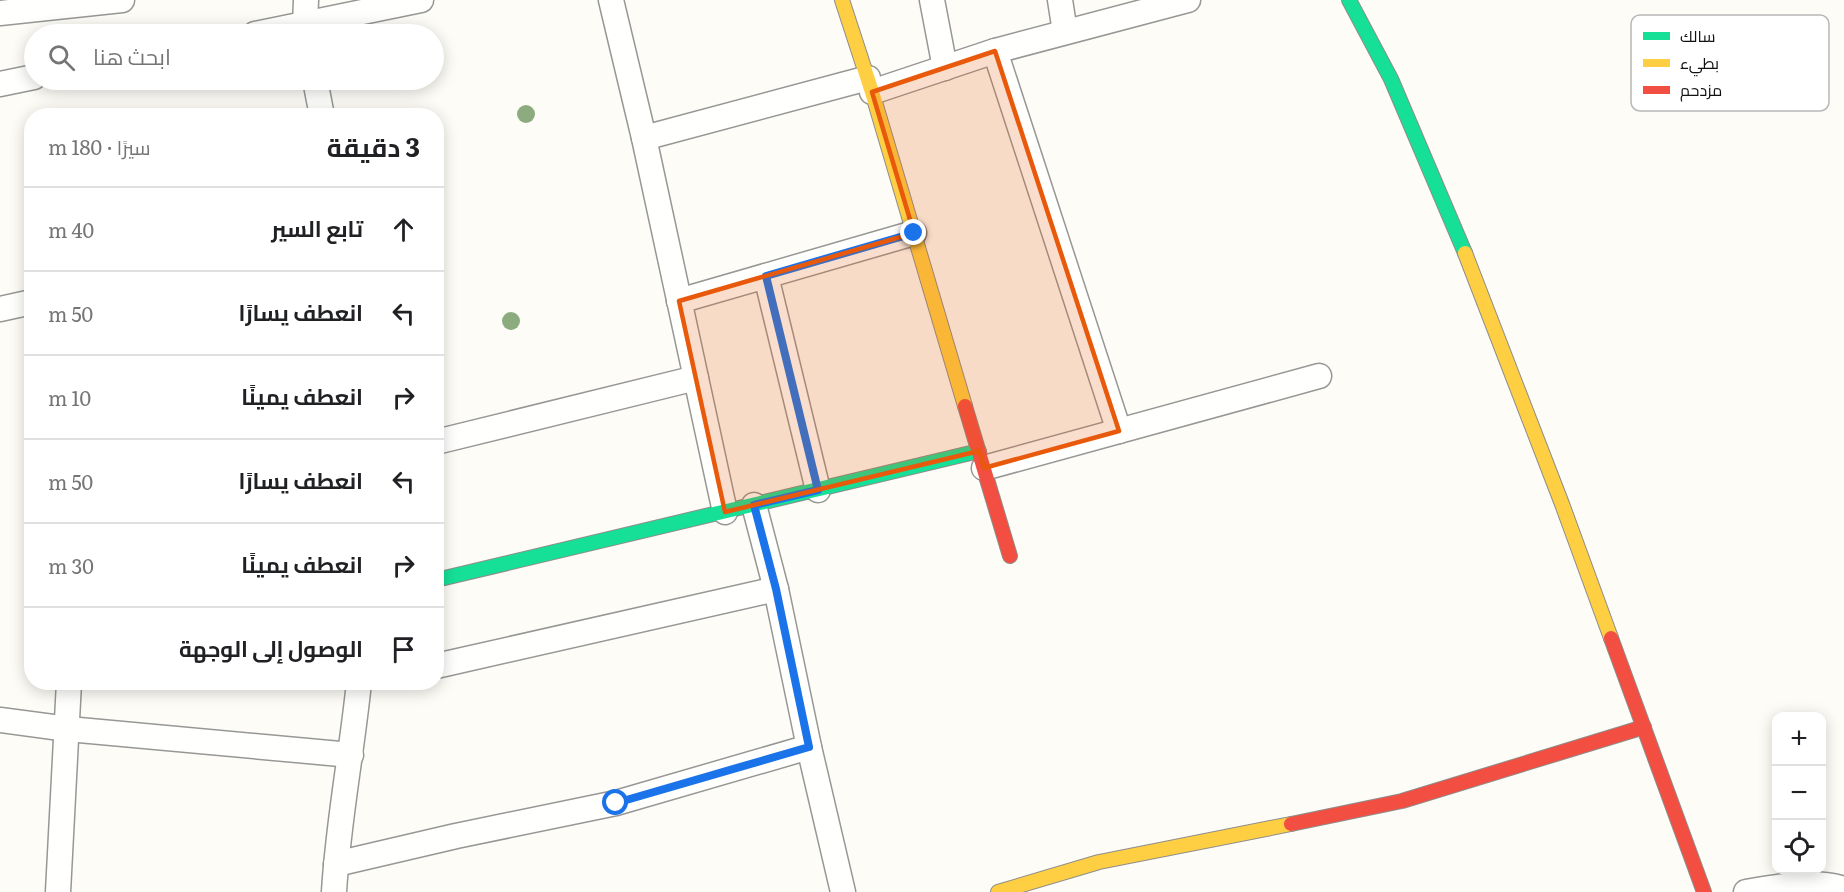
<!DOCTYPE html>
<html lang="ar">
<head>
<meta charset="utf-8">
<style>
  :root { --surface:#fff; --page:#f2f2f2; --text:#202124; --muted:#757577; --line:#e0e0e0 }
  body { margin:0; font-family:Literata,Cairo,serif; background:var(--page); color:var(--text); direction:rtl }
  .controls { position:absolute; right:18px; bottom:18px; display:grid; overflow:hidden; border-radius:12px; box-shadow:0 3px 15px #0003 }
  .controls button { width:54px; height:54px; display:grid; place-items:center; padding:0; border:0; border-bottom:2px solid var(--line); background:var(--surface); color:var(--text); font:30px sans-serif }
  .stop { position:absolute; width:18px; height:18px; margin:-14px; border:4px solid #1a73e8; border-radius:50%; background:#fff }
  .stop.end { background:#1a73e8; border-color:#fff; box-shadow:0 2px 6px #0008 }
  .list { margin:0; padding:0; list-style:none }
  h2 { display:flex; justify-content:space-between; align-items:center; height:78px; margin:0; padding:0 24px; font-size:26px }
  h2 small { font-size:20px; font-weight:400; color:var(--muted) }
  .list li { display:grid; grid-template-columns:39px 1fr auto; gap:18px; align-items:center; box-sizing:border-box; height:84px; padding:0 24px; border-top:2px solid var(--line) }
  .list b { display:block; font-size:22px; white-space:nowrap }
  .list em { font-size:20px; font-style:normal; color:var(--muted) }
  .icon { flex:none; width:33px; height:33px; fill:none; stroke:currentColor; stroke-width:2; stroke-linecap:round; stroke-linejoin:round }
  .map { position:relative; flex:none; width:1844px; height:892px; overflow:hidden; direction:ltr }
  .search { position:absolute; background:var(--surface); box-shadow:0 3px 15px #0003; left:24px; top:24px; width:420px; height:66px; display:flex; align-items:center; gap:15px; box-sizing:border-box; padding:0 21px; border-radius:33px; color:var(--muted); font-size:22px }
  .panel { position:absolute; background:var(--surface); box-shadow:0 3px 15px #0003; left:24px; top:108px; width:420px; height:582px; border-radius:24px; direction:rtl }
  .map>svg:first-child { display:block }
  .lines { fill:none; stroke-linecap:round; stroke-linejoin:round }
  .street-casing { stroke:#979795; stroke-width:27 }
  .fast-casing { stroke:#8e8d8b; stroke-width:16 }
  .slow-casing { stroke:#8e8d8b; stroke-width:16 }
  .jam-casing { stroke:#8e8d8b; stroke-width:16 }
  .street { stroke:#fffffe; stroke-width:24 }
  .fast { stroke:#16e098; stroke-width:14 }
  .slow { stroke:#ffcf43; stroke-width:14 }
  .jam { stroke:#f24e42; stroke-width:14 }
  .tree { fill:#8cac80 }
  .route { stroke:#1a73e8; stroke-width:8 }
  .marked { fill:#e8590c; fill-opacity:0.2; stroke:#e8590c; stroke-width:4.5; stroke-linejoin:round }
  .key { fill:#fff; stroke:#b8b8b8; stroke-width:1.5 }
  .key-label { font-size:16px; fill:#111 }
</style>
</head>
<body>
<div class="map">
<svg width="1844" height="892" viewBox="0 0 1844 892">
  <rect width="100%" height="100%" fill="#fdfcf7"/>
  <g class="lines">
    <defs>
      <g id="street">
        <polyline points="306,0 305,25 306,34"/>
        <polyline points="611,0 644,138 725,512"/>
        <polyline points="932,0 945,68"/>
        <polyline points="1060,0 1065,32"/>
        <polyline points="0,13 122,0"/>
        <polyline points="255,34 421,0"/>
        <polyline points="995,51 1119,431"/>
        <polyline points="315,80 322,116"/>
        <polyline points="0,84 34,77"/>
        <polyline points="872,92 995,51 1188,0"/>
        <polyline points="644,138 868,78"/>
        <polyline points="766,276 818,490"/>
        <polyline points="679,301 914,233"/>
        <polyline points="0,309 32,302"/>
        <polyline points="436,442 696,378"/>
        <polyline points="984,468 1319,376"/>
        <polyline points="754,505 776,589 809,747 843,892"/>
        <polyline points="436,666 776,589"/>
        <polyline points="0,720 68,729 351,755"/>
        <polyline points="336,864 456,836 616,803 809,747"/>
        <polyline points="58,892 69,682"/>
        <path d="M334 892C338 822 352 752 359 682"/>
        <path d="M1746 892C1775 887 1815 879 1844 889"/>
      </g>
      <g id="fast">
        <polyline points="1349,0 1391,79 1465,253"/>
        <polyline points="436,580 979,451"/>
      </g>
      <g id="slow">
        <polyline points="842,0 872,92 965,406"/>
        <polyline points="1465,253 1562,504 1611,638"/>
        <polyline points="998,892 1099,862 1291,824"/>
      </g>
      <g id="jam">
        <polyline points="965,406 1010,556"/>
        <polyline points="1611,638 1704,892"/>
        <polyline points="1291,824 1402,801 1644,727"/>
      </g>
    </defs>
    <!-- street casing -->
    <use href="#street" class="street-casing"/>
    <!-- fast casing -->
    <use href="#fast" class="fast-casing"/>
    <!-- slow casing -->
    <use href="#slow" class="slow-casing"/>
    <!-- jam casing -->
    <use href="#jam" class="jam-casing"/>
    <!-- street -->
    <use href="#street" class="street"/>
    <!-- fast -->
    <use href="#fast" class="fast"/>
    <!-- slow -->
    <use href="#slow" class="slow"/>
    <!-- jam -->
    <use href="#jam" class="jam"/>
  </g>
  <!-- trees -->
  <g class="tree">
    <circle cx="526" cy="114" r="9"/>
    <circle cx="511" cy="321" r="9"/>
  </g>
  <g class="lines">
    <!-- route -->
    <polyline class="route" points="616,803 809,747 776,589 754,505 818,490 766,276 914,233"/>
  </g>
  <!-- marked area -->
  <path class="marked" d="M995 51 1119 431 984 468 979 451 725 512 679 301 914 233 872 92Z"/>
  <!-- legend -->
  <rect x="1631" y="15" width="198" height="96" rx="9" class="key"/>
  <rect x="1643" y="32" width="27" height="8" fill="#16e098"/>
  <rect x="1643" y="59" width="27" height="8" fill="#ffcf43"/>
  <rect x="1643" y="86" width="27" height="8" fill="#f24e42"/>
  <g class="key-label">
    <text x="1680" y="42">سالك</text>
    <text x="1680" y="69">بطيء</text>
    <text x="1680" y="96">مزدحم</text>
  </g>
</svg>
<div class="controls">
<button>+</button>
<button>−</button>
<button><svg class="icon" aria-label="locate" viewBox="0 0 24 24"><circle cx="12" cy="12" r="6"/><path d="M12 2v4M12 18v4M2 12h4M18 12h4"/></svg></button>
</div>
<div class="stop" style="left:616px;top:803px"></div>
<div class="stop end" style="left:914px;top:233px"></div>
<div class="search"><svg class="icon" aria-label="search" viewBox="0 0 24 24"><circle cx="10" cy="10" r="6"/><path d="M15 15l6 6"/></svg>ابحث هنا</div>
<section class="panel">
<h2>3 دقيقة<small>سيرًا · 180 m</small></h2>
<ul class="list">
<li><svg class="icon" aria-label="ahead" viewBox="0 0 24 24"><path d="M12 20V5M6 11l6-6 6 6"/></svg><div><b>تابع السير</b></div><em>40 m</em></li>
<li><svg class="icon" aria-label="left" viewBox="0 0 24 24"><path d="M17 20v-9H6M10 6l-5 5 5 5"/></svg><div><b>انعطف يسارًا</b></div><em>50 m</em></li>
<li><svg class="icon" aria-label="right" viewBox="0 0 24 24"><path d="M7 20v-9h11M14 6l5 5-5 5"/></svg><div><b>انعطف يمينًا</b></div><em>10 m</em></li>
<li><svg class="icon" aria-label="left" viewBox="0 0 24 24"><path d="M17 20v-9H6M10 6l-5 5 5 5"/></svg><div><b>انعطف يسارًا</b></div><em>50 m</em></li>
<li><svg class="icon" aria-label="right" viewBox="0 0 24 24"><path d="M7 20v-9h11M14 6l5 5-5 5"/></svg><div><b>انعطف يمينًا</b></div><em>30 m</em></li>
<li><svg class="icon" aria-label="arrive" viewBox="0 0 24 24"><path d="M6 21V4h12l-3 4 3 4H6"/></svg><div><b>الوصول إلى الوجهة</b></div></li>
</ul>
</section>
</div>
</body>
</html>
